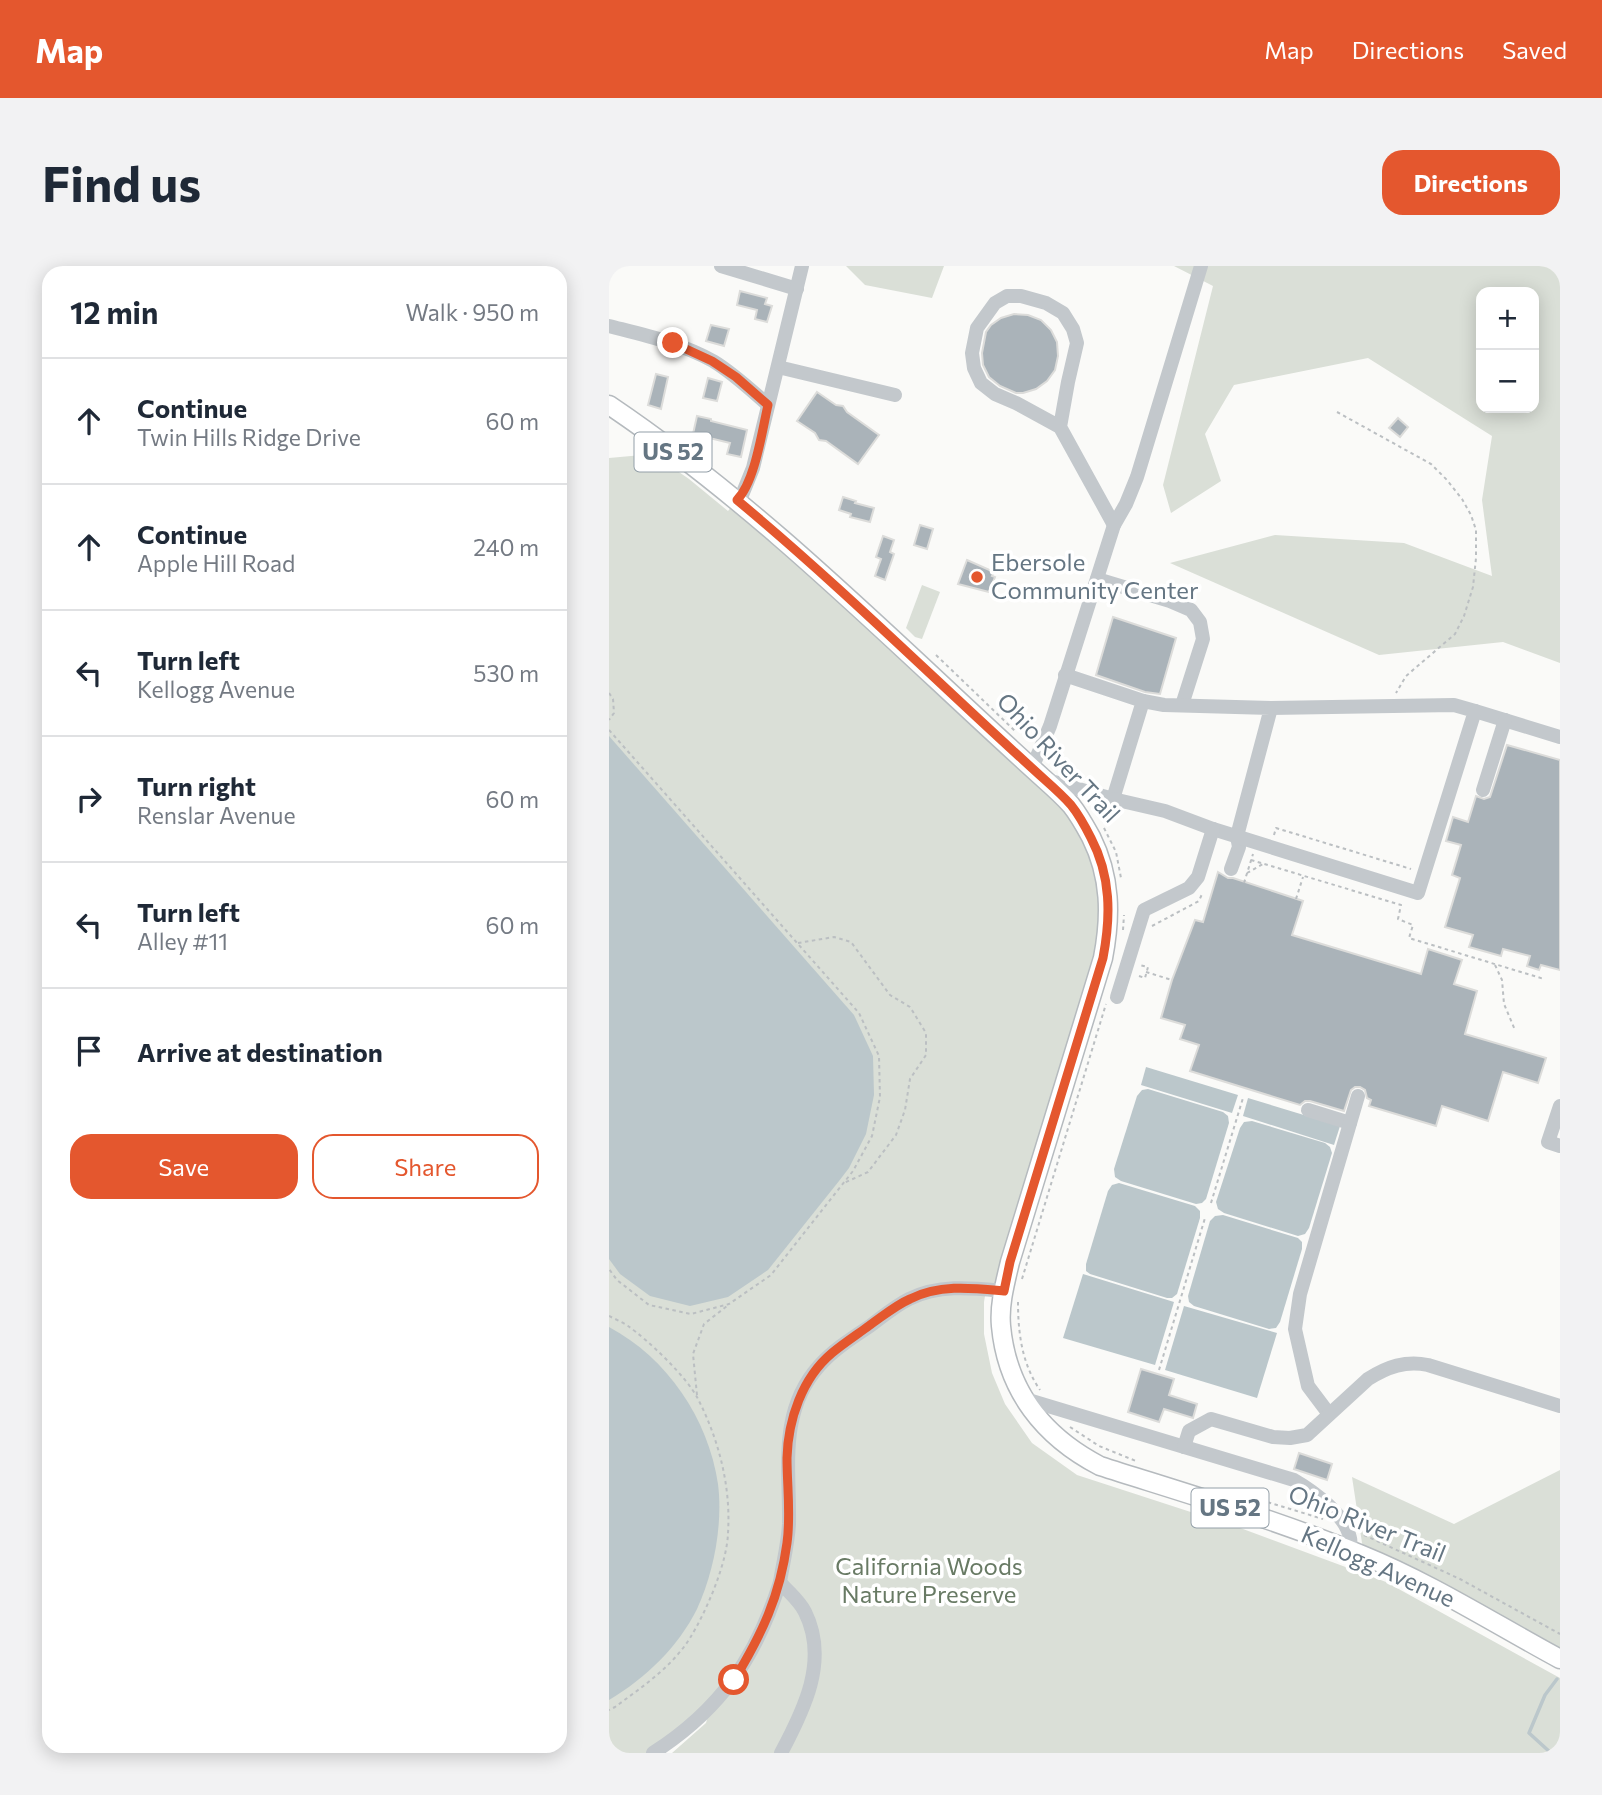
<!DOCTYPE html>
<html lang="en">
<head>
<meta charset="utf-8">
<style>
  :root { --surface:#fff; --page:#f2f2f3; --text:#1f2937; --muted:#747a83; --line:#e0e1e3; --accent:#e4572e }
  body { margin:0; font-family:Commissioner,sans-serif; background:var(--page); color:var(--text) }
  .controls { position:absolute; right:21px; top:21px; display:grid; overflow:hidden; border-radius:14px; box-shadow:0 4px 18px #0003 }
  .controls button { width:63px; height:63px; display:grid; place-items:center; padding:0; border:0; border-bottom:2px solid var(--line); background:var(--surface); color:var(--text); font:35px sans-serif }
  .stop { position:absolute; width:21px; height:21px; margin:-16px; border:5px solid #e4572e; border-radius:50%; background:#fff }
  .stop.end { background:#e4572e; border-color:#fff; box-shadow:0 2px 7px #0008 }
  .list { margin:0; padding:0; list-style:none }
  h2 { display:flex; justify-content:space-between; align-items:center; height:91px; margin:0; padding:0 28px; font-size:30px }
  h2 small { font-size:23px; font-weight:400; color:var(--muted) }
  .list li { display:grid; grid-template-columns:46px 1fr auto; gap:21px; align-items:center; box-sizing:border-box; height:126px; padding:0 28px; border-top:2px solid var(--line) }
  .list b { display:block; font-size:26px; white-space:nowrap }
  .list p { margin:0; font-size:23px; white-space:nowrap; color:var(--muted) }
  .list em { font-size:23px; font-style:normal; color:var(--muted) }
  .actions { display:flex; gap:14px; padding:21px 28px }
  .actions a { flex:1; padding:16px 0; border:2px solid var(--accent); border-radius:21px; text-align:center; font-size:24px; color:var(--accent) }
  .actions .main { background:var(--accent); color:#fff }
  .icon { flex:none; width:38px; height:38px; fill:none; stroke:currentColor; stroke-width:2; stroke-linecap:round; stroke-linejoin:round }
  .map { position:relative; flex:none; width:951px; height:1487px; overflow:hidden; border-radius:21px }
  header { display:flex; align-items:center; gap:42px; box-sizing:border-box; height:98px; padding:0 35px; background:var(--accent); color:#fff }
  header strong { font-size:33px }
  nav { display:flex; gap:38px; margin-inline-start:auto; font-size:24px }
  .intro { display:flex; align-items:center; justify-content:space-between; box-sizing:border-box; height:168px; padding:0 42px }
  h1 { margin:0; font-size:49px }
  .button { padding:18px 32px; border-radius:21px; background:var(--accent); color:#fff; font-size:24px; font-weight:700 }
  main { display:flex; gap:42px; padding:0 42px }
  aside { flex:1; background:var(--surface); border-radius:21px; box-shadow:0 4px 18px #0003 }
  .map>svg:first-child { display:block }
  .green { fill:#dadfd7; fill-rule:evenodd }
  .water { fill:#bbc7cb }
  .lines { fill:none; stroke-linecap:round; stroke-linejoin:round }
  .stream { stroke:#bbc7cb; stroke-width:3.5 }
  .building { fill:#aab3b9; stroke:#dcdcda; stroke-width:2 }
  .major-casing { stroke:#b5babe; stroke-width:21 }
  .path { stroke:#bbbfc2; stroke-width:2; stroke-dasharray:3.5 3.5; stroke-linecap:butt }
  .minor { stroke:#c3c8cc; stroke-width:14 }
  .major { stroke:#fff; stroke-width:18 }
  .route { stroke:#e4572e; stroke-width:9 }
  .poi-dot { fill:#e4572e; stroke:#fff; stroke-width:2.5 }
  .labels { text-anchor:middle; stroke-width:7; stroke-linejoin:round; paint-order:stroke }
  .shield { fill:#fff; stroke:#939fa8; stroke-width:2 }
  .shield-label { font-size:23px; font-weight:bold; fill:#657683 }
  .poi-label { font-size:24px; fill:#657683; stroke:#fff; text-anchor:start }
  .street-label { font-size:24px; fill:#657683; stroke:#fff }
  .park-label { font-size:24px; fill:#687a64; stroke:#fff }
</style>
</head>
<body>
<header>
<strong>Map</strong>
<nav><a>Map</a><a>Directions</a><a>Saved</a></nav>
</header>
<div class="intro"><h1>Find us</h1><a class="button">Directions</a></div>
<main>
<aside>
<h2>12 min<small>Walk · 950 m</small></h2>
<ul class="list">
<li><svg class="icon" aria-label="ahead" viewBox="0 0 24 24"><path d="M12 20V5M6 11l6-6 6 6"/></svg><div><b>Continue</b><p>Twin Hills Ridge Drive</p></div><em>60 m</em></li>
<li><svg class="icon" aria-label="ahead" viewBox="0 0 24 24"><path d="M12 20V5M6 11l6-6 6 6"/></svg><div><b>Continue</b><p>Apple Hill Road</p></div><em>240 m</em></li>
<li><svg class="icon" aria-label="left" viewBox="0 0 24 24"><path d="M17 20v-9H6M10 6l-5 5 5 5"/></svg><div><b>Turn left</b><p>Kellogg Avenue</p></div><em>530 m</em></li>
<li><svg class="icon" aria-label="right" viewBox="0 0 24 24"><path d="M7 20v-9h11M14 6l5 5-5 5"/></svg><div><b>Turn right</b><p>Renslar Avenue</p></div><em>60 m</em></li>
<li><svg class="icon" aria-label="left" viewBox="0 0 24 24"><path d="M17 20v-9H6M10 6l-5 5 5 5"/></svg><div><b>Turn left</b><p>Alley #11</p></div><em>60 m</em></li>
<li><svg class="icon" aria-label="arrive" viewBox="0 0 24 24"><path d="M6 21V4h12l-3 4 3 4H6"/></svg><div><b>Arrive at destination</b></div></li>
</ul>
<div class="actions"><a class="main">Save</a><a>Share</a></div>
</aside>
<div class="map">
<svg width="951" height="1487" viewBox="0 0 951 1487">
  <rect width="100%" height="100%" fill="#fafaf8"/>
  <!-- green -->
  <g class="green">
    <polygon points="237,0 335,0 323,32 256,19"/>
    <path d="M565 0H951V397L894 376 770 389 561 297 666 269 795 277 883 310 873 234 883 170 759 92 625 119 596 168 612 215 562 247 554 219 604 20ZM872 26H925V142H872Z"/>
    <polygon points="44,188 80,213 119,245 128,234 473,555 500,647 395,1025 377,1024 375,1036 375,1068 383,1107 396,1138 423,1177 468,1209 634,1263 777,1316 951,1412 951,1487 63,1487 97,1457 101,1443 55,1487 0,1487 0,192"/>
    <polygon points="313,319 331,326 313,373 306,371 297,362"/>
    <polygon points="951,1204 951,1393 755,1290 743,1211 845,1258"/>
  </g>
  <!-- water -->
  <g class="water">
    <polygon points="0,470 245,749 264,790 265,829 257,868 240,902 230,915 159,1004 119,1031 81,1040 41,1030 11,1008 0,993"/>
    <polygon points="537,801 629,829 623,847 532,819"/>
    <polygon points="539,823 614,846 619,850 620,857 597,933 593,937 587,938 512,915 506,911 505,903 528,830 533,824"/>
    <polygon points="639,832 731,860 725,879 634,850"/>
    <polygon points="643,855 716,877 721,881 723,887 700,962 696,968 689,970 615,947 609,943 607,936 631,862 635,856"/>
    <polygon points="510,917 586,940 591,945 591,952 568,1028 563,1032 558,1032 481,1008 477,1005 477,998 499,925 503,919"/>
    <polygon points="614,949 689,972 693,976 693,983 671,1056 667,1062 660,1063 585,1040 580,1036 579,1030 601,955 606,950"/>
    <polygon points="474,1008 565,1036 546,1099 454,1072"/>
    <polygon points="575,1040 668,1067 648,1132 556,1104"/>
    <path d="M0 1061C58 1092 99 1152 109 1218 114 1258 105 1306 88 1343 69 1381 37 1412 0 1434Z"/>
  </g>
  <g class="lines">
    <!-- stream -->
    <polyline class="stream" points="942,1487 920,1467 936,1429 948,1413"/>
  </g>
  <!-- building -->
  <g class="building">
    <polygon points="131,25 158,32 156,38 163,40 158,56 146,53 148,44 128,39"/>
    <polygon points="405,48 419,49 432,54 442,64 448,76 449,90 446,104 438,115 427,123 414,127 407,127 391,120 380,111 374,99 373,87 377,66 382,59 392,52"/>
    <polygon points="102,59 120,63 115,80 97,75"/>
    <polygon points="47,108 59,111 52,143 39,139"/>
    <polygon points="99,112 113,116 108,135 94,132"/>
    <polygon points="208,126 227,139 234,140 238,146 270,169 249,198 217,175 210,174 206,167 188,155"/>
    <polygon points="88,150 102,153 102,155 138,164 132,191 118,188 121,177 84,168"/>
    <polygon points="789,152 799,161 791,171 780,162"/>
    <polygon points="234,231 247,235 246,237 265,242 261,256 241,251 242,248 230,244"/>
    <polygon points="311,259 324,263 318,283 305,279"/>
    <polygon points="274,270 285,274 281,286 285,288 276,314 266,310 272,293 267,291"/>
    <polygon points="358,294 385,306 383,310 386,311 380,326 349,318"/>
    <polygon points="504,351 567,372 551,428 536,426 487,409"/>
    <polygon points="898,479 951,494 951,704 932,699 930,704 918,700 921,690 894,683 892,690 860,681 864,669 836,661 851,612 843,609 852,579 837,575 844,551 859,556 867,530 875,533 881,531"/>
    <polygon points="609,606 619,612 624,612 694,635 683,669 812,708 819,683 853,694 845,718 868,725 856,768 937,792 929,817 894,806 879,855 833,840 827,860 760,840 762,834 758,832 756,824 751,821 746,821 742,824 735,845 701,835 696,835 691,839 581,805 590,779 571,773 576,759 552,752 563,714 586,654 594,656"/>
    <polygon points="532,1103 565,1113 560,1129 588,1138 584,1152 555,1143 550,1156 519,1146"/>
    <polygon points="690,1187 723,1198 718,1214 685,1203"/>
  </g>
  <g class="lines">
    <defs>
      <path id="major" d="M0 139C159 246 293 385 435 513 444 521 454 530 462 539 470 549 476 560 482 571 502 611 502 650 494 692L401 996C396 1017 390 1039 392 1060 398 1125 435 1171 491 1200 579 1228 668 1254 753 1289 822 1317 886 1358 951 1393"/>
    </defs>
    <!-- major casing -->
    <use href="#major" class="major-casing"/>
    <!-- path -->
    <g class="path">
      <polyline points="728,146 822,198 838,214 853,233 862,249 867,264 867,292 864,321 855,350 846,368 797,410 787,427"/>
      <polyline points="327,389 406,465"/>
      <polyline points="0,427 4,433 5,447 0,454"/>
      <polyline points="0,464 250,747 270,790 271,831 263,870 244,905 162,1009 120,1038 82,1048 40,1039 8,1014 0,1003"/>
      <polyline points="495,562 507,586 512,612"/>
      <polyline points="665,569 667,562 802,603"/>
      <polyline points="642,594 792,639 789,653 804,659 800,672 935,713"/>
      <polyline points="638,607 654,598"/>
      <polyline points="635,617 644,588"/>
      <polyline points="687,633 694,611"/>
      <polyline points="543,660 590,635 593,628"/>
      <polyline points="514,664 515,649"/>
      <polyline points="189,677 225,671 242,676 281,729 301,741 317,767 317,789 301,813 296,844 287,869 259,906 235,917"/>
      <polyline points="886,699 893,714 895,738 906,764"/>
      <polyline points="537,706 563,714"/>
      <polyline points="530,710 536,712 539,701 530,699"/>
      <polyline points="602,937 634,832"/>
      <polyline points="413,1013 497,738"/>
      <path d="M409 1036C409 1067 413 1098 431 1124"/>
      <path d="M0 1050C6 1053 13 1056 19 1060 39 1074 78 1111 89 1133 110 1174 122 1221 119 1267 118 1298 97 1346 81 1372 63 1401 33 1421 6 1441L0 1444"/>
      <polyline points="550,1104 596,952"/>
      <polyline points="88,1129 84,1088 95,1058 118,1040"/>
      <polyline points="461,1161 490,1180 527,1195"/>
      <polyline points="632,1228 714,1253"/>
      <polyline points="755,1269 851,1313 951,1368"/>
    </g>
    <!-- minor -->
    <g class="minor">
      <polyline points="112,0 188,23"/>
      <path d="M0 60C35 69 72 77 104 95 124 107 142 124 159 139"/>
      <polyline points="169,101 286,129"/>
      <polyline points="451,161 407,137 386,128 372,117 365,102 363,87 368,62 386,37 398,30 412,30 437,37 454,47 464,63 468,77 459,116 451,161 505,259"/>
      <polyline points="128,234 133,229 144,202 193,0"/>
      <polyline points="488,313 561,335 582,344 591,356 594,373 573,439"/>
      <polyline points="534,435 555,439 662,442 628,570 630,581 622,603"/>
      <polyline points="866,445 951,471"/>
      <polyline points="423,502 441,460 505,259 517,238 528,211 592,0"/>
      <polyline points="435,513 504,533 534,435 456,409"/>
      <polyline points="874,524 896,454"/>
      <polyline points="504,533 556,545 604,563 809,627 866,445 845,439 662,442"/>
      <polyline points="508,731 535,644 580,622 589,611 604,563"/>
      <polyline points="951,840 939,876 951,880"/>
      <polyline points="699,844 741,857"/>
      <path d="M416 1133 685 1214C704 1225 737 1249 741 1272 742 1276 741 1280 741 1284"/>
      <polyline points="720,1148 699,1120 686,1063 691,1028 749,830"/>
      <path d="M575 1181 580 1165 602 1153 664 1171 681 1172 698 1169 759 1113C778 1101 797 1094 819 1099L951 1140"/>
      <path d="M44 1487C111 1444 147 1392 171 1316"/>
      <path d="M172 1487C195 1444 220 1394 196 1346 190 1334 179 1326 171 1316 174 1297 179 1278 180 1258 181 1203 169 1146 210 1100 224 1084 243 1072 261 1060 273 1051 286 1040 300 1033 331 1018 363 1022 395 1025"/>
    </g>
    <!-- major -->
    <use href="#major" class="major"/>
  </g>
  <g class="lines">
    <!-- route -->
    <path class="route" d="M64 77 103 95 127 111 159 139C153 165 146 216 128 234 234 322 332 420 435 513 444 521 454 530 462 539 470 549 476 560 482 572 502 610 502 650 494 692L401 996 395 1025C363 1022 331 1018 301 1033 287 1039 274 1050 261 1059 249 1068 235 1077 223 1087 193 1112 179 1154 178 1192 178 1220 182 1249 178 1277 171 1330 153 1368 125 1414"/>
  </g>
  <!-- markers -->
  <circle class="poi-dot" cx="368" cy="311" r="7"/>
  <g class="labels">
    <!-- shield labels -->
    <g class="shield">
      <rect x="25.5" y="166.5" width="77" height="39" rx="5"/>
      <rect x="582.5" y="1222.5" width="77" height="39" rx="5"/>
    </g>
    <g class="shield-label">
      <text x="64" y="194">US 52</text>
      <text x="621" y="1250">US 52</text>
    </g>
    <!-- poi labels -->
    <g class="poi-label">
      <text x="382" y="305">Ebersole<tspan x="382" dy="28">Community Center</tspan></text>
    </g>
    <!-- street labels -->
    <g class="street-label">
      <text transform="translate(449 492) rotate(47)" y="8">Ohio River Trail</text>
      <text transform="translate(758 1258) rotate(22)" y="8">Ohio River Trail</text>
      <text transform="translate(769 1301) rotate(24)" y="8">Kellogg Avenue</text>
    </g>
    <!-- park labels -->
    <g class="park-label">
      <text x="320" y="1309">California Woods<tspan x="320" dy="28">Nature Preserve</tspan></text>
    </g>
  </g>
</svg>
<div class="controls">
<button>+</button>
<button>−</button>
</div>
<div class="stop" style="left:125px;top:1414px"></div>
<div class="stop end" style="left:64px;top:77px"></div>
</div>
</main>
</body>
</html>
